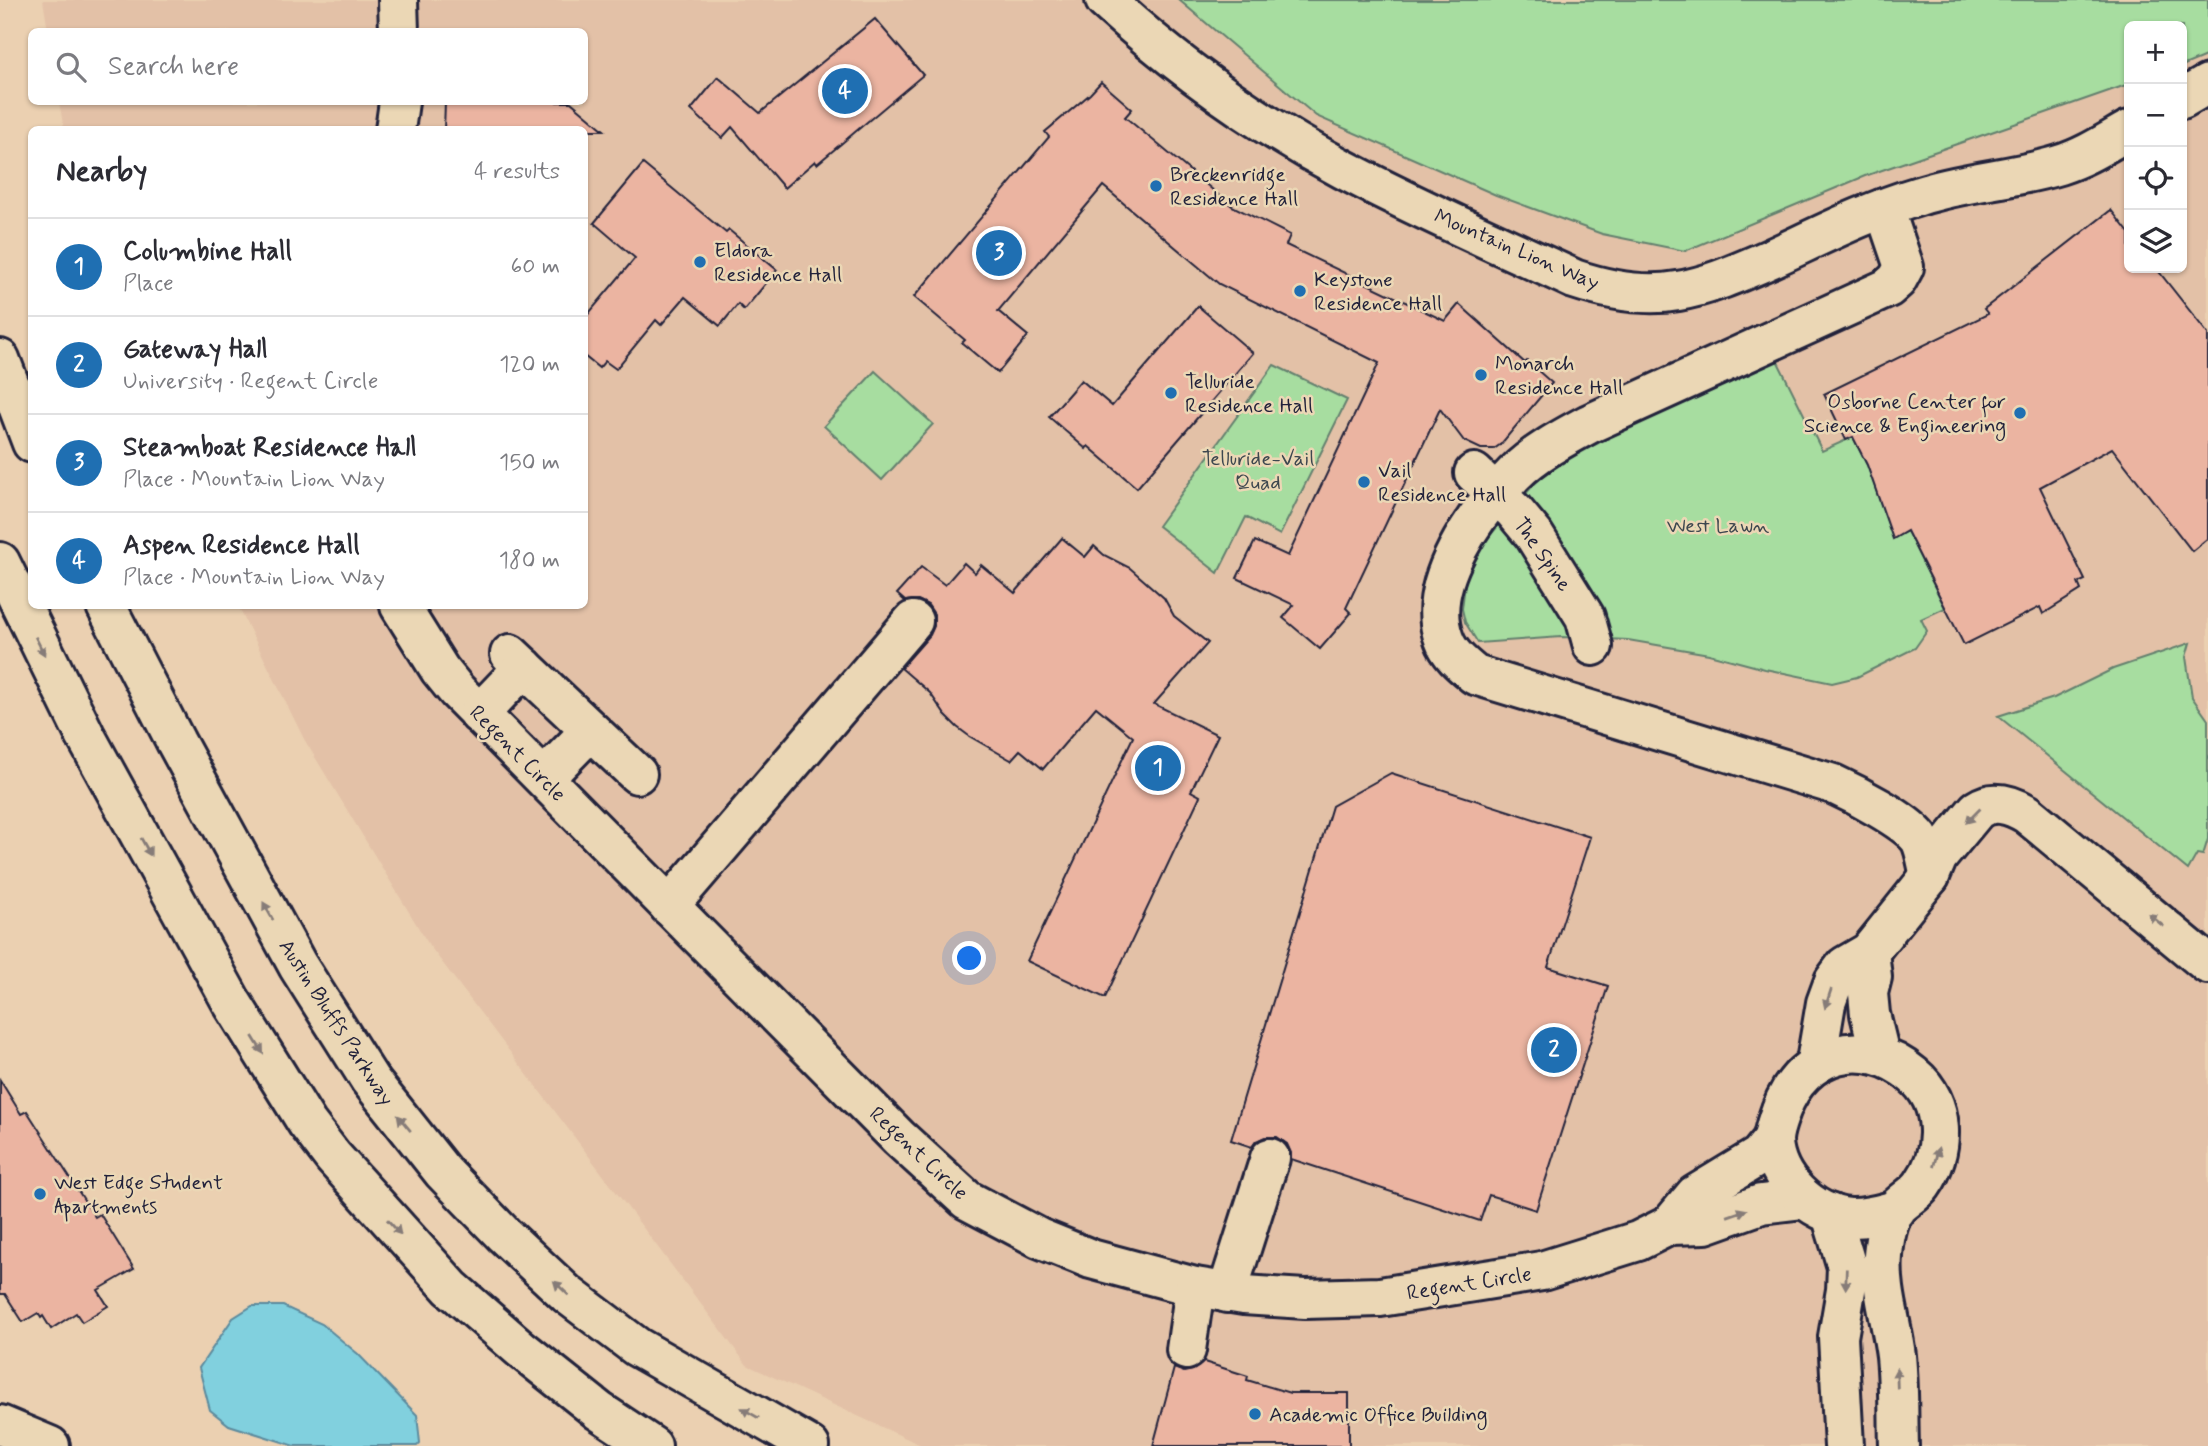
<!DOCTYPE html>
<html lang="en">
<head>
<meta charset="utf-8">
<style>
  :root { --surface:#fff; --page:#f7f7f7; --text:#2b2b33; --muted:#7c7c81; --line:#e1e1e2; --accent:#1f6fb2 }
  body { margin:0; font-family:Mynerve,sans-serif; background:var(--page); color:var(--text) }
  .controls { position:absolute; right:21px; top:21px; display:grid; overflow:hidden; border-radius:10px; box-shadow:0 2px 5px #0004 }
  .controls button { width:63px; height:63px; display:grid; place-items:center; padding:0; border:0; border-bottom:2px solid var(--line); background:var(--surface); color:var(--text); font:35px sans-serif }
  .you { position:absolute; left:970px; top:959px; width:24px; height:24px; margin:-18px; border:5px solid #fff; border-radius:50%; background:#1a73e8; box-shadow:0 0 0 10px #1a73e833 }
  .badge { display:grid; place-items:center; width:46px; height:46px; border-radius:50%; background:var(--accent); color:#fff; font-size:23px; font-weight:700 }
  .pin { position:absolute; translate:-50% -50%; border:4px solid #fff; box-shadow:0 2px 7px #0006 }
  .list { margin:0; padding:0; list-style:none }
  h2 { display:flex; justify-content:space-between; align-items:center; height:91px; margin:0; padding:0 28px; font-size:30px }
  h2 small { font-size:23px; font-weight:400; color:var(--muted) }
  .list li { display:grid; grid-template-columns:46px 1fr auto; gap:21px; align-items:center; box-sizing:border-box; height:98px; padding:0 28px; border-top:2px solid var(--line) }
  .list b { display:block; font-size:26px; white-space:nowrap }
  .list p { margin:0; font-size:23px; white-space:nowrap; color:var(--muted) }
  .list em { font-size:23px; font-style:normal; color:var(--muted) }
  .icon { flex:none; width:38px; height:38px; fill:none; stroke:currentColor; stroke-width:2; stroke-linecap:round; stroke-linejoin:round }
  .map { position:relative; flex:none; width:2208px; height:1446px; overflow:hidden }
  .search { position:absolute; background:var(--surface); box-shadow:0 2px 5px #0004; left:28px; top:28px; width:560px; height:77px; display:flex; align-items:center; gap:18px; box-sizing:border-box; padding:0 24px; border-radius:10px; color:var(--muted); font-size:26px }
  .panel { position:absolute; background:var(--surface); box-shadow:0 2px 5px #0004; left:28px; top:126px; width:560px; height:483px; border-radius:10px }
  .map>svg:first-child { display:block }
  .built { fill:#e3c1a7 }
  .green { fill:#a7dda0; stroke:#64806e; stroke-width:2 }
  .water { fill:#81d0de; stroke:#5b8a9d; stroke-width:2 }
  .building { fill:#ebb4a1; stroke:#22223b; stroke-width:2 }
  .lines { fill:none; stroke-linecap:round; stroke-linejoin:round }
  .minor-casing { stroke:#22223b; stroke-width:44 }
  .major-casing { stroke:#22223b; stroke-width:44 }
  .minor { stroke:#ebd7b5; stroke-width:38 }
  .major { stroke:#ebd7b5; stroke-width:38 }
  .oneway { fill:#867c78 }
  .poi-dot { fill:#1f6fb2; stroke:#ebd7b5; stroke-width:2.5 }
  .labels { text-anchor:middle; stroke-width:5; stroke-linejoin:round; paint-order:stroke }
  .poi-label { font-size:21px; fill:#22223b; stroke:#ebd7b5; text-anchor:start }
  .street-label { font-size:21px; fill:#22223b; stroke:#ebd7b5 }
  .park-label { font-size:21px; fill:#3d474f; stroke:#ebd7b5 }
</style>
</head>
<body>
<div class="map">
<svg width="2208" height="1446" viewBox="0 0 2208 1446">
  <rect width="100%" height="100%" fill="#ebd0b1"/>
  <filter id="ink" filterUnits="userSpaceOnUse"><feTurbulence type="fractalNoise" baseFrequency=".0143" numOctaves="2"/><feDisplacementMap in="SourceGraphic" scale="14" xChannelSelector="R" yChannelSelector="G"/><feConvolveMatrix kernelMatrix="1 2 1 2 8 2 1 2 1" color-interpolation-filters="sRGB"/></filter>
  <g filter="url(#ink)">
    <!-- built -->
    <polygon class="built" points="43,0 1179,0 1316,116 1496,195 1602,234 1685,251 1865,176 2129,84 2129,268 2182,268 2182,66 2208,55 2208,1446 923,1446 747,1365 429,945 304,739 238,606 584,606 584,130 64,129 59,102 584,102 584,32 48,31"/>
    <!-- green -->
    <g class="green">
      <polygon points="1179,0 2208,0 2208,55 2182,66 2182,26 2129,26 2129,84 1865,176 1685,251 1602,234 1496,195 1316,116"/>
      <polygon points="1776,358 1822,451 1853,437 1867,465 1893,538 1907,531 1945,608 1921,619 1927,631 1915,648 1857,677 1832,683 1765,669 1709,654 1628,640 1561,637 1478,643 1465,622 1462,609 1466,576 1480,547 1543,474 1591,443"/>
      <polygon points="1274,365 1347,400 1280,535 1246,517 1218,573 1158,526"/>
      <polygon points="875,371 933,424 882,480 824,426"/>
      <polygon points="2190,643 2186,657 2192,697 2208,720 2208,839 2203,855 2197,854 2188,870 1998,716 2054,698 2113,669"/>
    </g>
    <!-- water -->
    <polygon class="water" points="252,1306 283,1306 322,1324 358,1354 417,1415 420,1443 417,1446 295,1446 229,1425 210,1410 199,1368 233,1318"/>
    <!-- building -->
    <g class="building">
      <polygon points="875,19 923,75 817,164 815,161 784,188 732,127 722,138 691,110 718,77 760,113"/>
      <polygon points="1101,82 1132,109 1125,117 1232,206 1290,235 1286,245 1445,321 1459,304 1525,363 1527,361 1552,383 1501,444 1494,449 1481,449 1464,441 1440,409 1346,608 1351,613 1320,649 1283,618 1294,605 1237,578 1255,541 1288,556 1379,363 1219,284 1103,186 998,311 1028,336 998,373 962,343 965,340 914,297 1049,137 1045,132 1090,94"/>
      <polygon points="445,102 571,102 604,130 444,130"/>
      <polygon points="643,164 726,233 729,230 777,270 744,310 738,304 720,326 685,297 661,325 656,320 616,369 605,361 599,368 584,356 584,319 635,258 594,223"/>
      <polygon points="2111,210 2129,233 2129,268 2156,268 2208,334 2208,538 2192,551 2112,448 2040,487 2085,580 2078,583 2081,590 2043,614 2040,607 1964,645 1907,531 1893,539 1867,465 1853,437 1846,440 1824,394 1988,314 1984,309"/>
      <polygon points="1198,306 1253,353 1137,488 1088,446 1086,449 1049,417 1081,380 1112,406"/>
      <polygon points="1062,538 1085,557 1094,546 1104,555 1130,568 1164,598 1174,616 1208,643 1154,704 1218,735 1191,791 1200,796 1105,998 1027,961 1133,737 1096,707 1043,769 1020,750 1011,760 969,736 957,727 945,715 930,693 901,668 930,635 934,626 934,614 928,605 918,600 905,601 897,594 921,567 945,585 964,563 975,573 981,565 1015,593"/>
      <polygon points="1391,773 1590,837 1548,967 1608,986 1536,1210 1489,1195 1480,1221 1291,1159 1291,1153 1287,1144 1277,1137 1265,1137 1256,1141 1252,1147 1231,1140 1332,806"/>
      <polygon points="0,1080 21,1114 27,1111 95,1217 100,1214 134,1269 98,1290 108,1306 82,1322 76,1313 51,1329 43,1316 41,1318 38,1313 23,1322 5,1294 0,1294"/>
      <polygon points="1204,1362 1248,1376 1247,1380 1290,1393 1349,1393 1349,1446 1153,1446 1174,1368 1184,1372 1193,1370"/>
    </g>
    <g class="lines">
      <defs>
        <g id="minor">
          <polyline points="398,0 399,32"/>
          <path d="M1105 0C1176 65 1258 124 1343 169 1418 209 1497 243 1574 279 1607 290 1644 297 1678 291 1708 286 1735 274 1763 262 1814 239 1865 212 1919 196 1965 181 2013 179 2059 165 2085 157 2106 143 2129 130"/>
          <polyline points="2182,99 2208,84"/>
          <polyline points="395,130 399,102"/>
          <path d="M1884 208 1904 267 1897 280 1888 288 1589 424C1563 438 1535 453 1514 474 1477 511 1423 584 1444 639 1449 654 1463 665 1475 675L1833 784C1855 794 1905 820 1919 838 1925 847 1927 865 1930 876"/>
          <polyline points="1474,473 1514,511 1534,535 1585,617 1593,646"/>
          <polyline points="400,606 440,670 457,691 899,1138 967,1200 1039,1238 1091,1259 1195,1287 1244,1295 1305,1299 1380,1297 1542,1271 1638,1241 1670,1225 1705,1224 1761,1204 1804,1199"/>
          <polyline points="510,654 637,774"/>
          <polyline points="479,714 524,667"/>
          <polyline points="544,778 590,731"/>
          <polyline points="669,906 913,621"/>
          <polyline points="1869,952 1872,977 1868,993 1870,1014 1880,1055"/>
          <path d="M1816 1062 1826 1003 1834 981 1845 966 1869 952 1930 876 1938 857 1977 810C1993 799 2010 804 2027 814L2208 964"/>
          <path d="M1896 1210C1881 1214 1865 1219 1849 1218 1811 1214 1775 1179 1773 1141 1773 1131 1778 1119 1781 1110 1803 1051 1864 1034 1913 1075 1946 1102 1946 1152 1922 1185 1915 1195 1902 1201 1895 1210 1887 1223 1884 1242 1883 1256 1880 1289 1892 1323 1896 1356 1899 1386 1898 1416 1899 1446"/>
          <polyline points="1831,1214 1847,1267 1846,1290 1838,1337 1844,1446"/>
          <polyline points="1670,1225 1695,1195 1759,1156 1773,1139"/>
          <polyline points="1227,1293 1270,1158"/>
          <polyline points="1186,1350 1195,1287"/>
          <polyline points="0,1425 50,1446"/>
        </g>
        <g id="major">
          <polyline points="0,359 32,443"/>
          <polyline points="0,562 85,735 231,1001 307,1123 333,1157 451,1288 521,1349 599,1411 652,1446"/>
          <polyline points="106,606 176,742 298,966 370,1080 443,1172 504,1235 567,1294 637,1347 810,1446"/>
        </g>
      </defs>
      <!-- minor casing -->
      <use href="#minor" class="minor-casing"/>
      <!-- major casing -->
      <use href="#major" class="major-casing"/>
      <!-- minor -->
      <use href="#minor" class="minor"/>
      <!-- major -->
      <use href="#major" class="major"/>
    </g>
    <!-- one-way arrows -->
    <defs><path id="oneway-solid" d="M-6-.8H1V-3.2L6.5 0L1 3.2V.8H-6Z" transform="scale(1.75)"/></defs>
    <g class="oneway">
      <use href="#oneway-solid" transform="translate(40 646) rotate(63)"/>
      <use href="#oneway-solid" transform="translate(1973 816) rotate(135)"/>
      <use href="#oneway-solid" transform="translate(146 847) rotate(61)"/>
      <use href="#oneway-solid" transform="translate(268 911) rotate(-119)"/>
      <use href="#oneway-solid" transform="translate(2156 920) rotate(-140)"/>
      <use href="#oneway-solid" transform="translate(1828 999) rotate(108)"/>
      <use href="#oneway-solid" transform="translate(258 1045) rotate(58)"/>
      <use href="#oneway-solid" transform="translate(404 1123) rotate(-130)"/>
      <use href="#oneway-solid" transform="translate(1936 1157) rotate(-76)"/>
      <use href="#oneway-solid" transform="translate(1737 1213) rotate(-19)"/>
      <use href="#oneway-solid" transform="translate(394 1227) rotate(48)"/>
      <use href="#oneway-solid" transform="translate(1846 1279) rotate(92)"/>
      <use href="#oneway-solid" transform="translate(561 1288) rotate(-137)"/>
      <use href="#oneway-solid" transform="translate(1897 1378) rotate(-92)"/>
      <use href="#oneway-solid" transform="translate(750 1413) rotate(-150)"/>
    </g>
  </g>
  <!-- markers -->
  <g class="poi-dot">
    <circle cx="1156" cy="186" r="7"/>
    <circle cx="700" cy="262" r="7"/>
    <circle cx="1300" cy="291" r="7"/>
    <circle cx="1481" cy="375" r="7"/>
    <circle cx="1171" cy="393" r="7"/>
    <circle cx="2020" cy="413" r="7"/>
    <circle cx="1364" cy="482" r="7"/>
    <circle cx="40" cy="1194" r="7"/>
    <circle cx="1255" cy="1414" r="7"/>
  </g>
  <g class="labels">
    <!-- poi labels -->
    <g class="poi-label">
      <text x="1170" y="181">Breckenridge<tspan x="1170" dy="24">Residence Hall</tspan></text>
      <text x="714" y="257">Eldora<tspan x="714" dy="24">Residence Hall</tspan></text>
      <text x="1314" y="286">Keystone<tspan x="1314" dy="24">Residence Hall</tspan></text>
      <text x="1495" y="370">Monarch<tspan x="1495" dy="24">Residence Hall</tspan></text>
      <text x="1185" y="388">Telluride<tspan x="1185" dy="24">Residence Hall</tspan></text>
      <text x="2006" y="408" text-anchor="end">Osborne Center for<tspan x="2006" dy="24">Science &amp; Engineering</tspan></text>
      <text x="1378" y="477">Vail<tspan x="1378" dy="24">Residence Hall</tspan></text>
      <text x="54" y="1189">West Edge Student<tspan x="54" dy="24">Apartments</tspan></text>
      <text x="1269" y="1421">Academic Office Building</text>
    </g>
    <!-- street labels -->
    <g class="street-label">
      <text transform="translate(1517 249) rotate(23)" y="7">Mountain Lion Way</text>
      <text transform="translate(1543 554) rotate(55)" y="7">The Spine</text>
      <text transform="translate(518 753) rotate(45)" y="7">Regent Circle</text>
      <text transform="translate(337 1022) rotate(57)" y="7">Austin Bluffs Parkway</text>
      <text transform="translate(919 1153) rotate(43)" y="7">Regent Circle</text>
      <text transform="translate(1469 1283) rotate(-9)" y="7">Regent Circle</text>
    </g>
    <!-- park labels -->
    <g class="park-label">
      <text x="1258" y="465">Telluride-Vail<tspan x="1258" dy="24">Quad</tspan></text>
      <text x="1718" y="532">West Lawn</text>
    </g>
  </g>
</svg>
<div class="controls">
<button>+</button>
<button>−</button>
<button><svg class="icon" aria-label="locate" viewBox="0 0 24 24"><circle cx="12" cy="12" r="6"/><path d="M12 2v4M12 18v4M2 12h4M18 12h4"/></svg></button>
<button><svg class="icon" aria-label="layers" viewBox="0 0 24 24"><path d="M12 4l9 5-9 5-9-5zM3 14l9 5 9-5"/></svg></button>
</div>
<div class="you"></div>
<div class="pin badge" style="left:1158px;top:768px">1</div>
<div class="pin badge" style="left:1554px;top:1050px">2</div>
<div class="pin badge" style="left:999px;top:253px">3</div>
<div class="pin badge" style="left:845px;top:91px">4</div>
<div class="search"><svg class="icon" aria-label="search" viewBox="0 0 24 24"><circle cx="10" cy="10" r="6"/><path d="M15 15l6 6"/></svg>Search here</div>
<section class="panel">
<h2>Nearby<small>4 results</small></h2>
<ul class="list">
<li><span class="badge">1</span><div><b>Columbine Hall</b><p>Place</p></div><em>60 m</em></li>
<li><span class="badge">2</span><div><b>Gateway Hall</b><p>University · Regent Circle</p></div><em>120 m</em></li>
<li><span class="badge">3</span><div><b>Steamboat Residence Hall</b><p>Place · Mountain Lion Way</p></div><em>150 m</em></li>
<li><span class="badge">4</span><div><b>Aspen Residence Hall</b><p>Place · Mountain Lion Way</p></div><em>180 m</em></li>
</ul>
</section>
</div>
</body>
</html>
